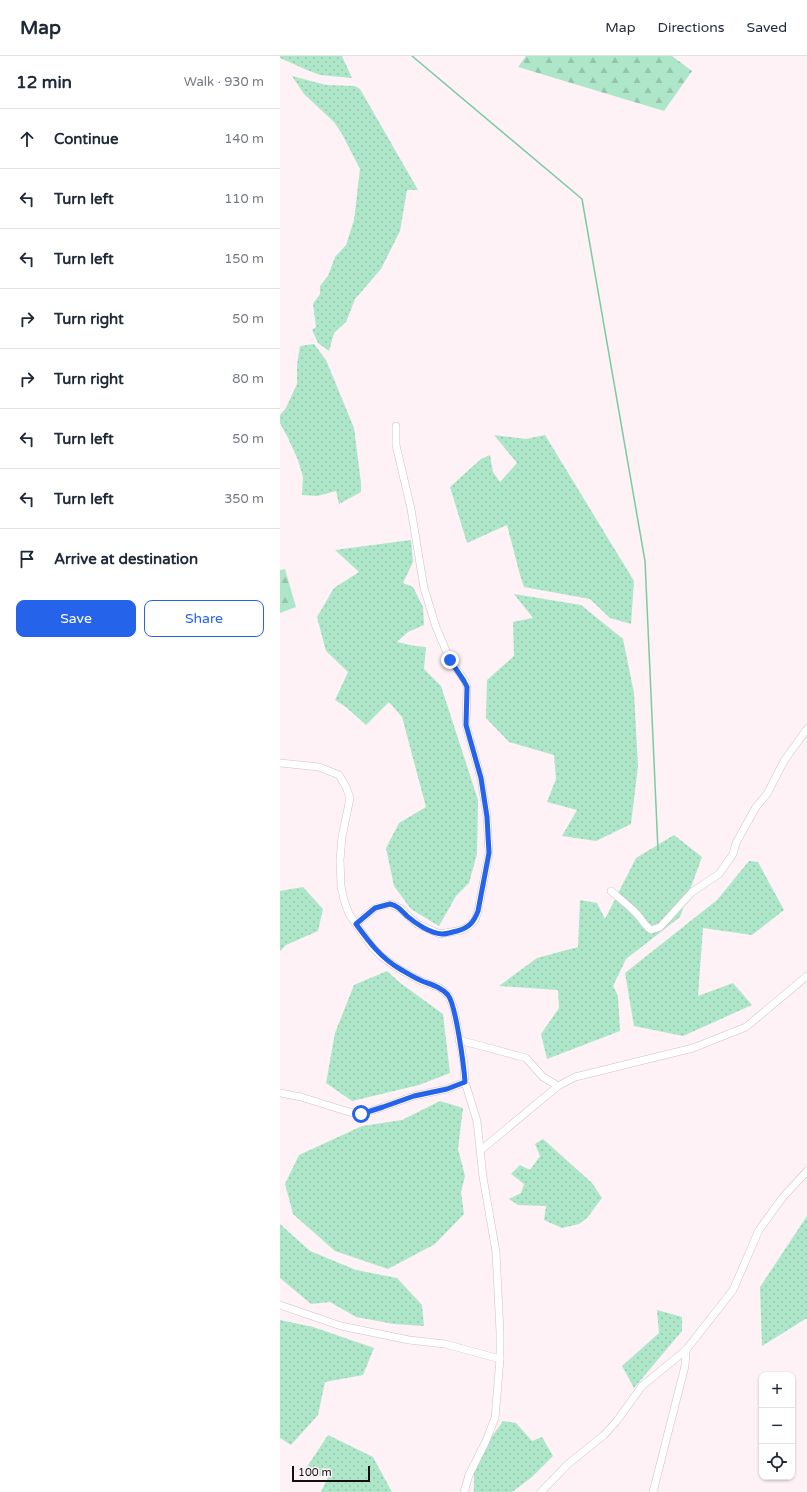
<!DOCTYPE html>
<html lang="en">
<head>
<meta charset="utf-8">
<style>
  :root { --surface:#fff; --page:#f6f6f7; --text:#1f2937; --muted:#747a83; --line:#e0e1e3; --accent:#2563eb }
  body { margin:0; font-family:"Varela Round",sans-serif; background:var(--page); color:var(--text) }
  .controls { position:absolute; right:12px; bottom:12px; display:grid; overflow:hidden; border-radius:8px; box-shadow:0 1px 3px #0004 }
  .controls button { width:36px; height:36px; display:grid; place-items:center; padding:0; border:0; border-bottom:1px solid var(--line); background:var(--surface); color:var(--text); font:20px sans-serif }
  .scale { position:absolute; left:12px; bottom:10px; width:78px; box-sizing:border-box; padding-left:4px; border:2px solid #130e10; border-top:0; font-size:11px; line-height:14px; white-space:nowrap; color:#130e10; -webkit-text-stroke:3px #fef2f6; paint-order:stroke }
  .stop { position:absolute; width:12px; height:12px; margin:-9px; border:3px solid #2563eb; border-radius:50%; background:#fff }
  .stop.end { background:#2563eb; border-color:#fff; box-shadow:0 1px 4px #0008 }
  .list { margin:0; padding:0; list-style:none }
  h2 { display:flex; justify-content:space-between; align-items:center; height:52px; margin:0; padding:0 16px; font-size:17px }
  h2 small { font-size:13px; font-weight:400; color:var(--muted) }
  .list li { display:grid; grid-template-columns:26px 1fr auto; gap:12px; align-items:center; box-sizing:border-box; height:60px; padding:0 16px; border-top:1px solid var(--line) }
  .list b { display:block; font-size:15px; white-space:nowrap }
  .list em { font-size:13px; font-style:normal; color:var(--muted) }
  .actions { display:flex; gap:8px; padding:12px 16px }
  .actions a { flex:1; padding:9px 0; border:1px solid var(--accent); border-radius:8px; text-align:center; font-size:14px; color:var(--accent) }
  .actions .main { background:var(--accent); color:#fff }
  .icon { flex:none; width:22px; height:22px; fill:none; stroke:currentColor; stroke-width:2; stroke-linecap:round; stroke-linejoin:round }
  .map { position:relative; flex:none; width:527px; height:1436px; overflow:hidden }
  header { display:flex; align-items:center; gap:24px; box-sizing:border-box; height:56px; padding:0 20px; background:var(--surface); border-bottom:1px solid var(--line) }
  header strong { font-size:19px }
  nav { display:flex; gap:22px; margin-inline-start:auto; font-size:14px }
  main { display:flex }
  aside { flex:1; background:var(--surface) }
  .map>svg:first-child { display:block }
  .grass { fill:url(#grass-dots) }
  .forest { fill:url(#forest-firs) }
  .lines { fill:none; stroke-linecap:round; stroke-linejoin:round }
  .stream { stroke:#79cba4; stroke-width:1.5 }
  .minor-casing { stroke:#d0c1c7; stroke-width:8 }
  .minor { stroke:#fff; stroke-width:7 }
  .route { stroke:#2563eb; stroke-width:5 }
</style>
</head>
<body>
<header>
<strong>Map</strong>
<nav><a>Map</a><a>Directions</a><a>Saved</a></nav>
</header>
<main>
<aside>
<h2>12 min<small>Walk · 930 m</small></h2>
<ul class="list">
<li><svg class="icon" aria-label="ahead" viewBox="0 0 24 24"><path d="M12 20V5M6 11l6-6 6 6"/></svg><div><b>Continue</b></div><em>140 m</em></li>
<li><svg class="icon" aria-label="left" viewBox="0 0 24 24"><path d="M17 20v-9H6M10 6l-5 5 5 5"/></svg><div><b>Turn left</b></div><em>110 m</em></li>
<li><svg class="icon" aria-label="left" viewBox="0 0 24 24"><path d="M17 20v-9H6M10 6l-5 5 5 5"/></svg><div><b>Turn left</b></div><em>150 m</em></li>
<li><svg class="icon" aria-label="right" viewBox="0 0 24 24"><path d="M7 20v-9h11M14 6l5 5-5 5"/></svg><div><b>Turn right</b></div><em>50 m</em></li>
<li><svg class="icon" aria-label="right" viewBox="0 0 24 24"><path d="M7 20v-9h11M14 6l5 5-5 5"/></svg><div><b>Turn right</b></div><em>80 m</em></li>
<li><svg class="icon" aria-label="left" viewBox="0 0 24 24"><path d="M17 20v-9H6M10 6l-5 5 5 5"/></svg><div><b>Turn left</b></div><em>50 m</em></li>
<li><svg class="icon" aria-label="left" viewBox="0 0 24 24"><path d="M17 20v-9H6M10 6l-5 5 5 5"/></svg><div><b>Turn left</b></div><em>350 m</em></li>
<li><svg class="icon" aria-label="arrive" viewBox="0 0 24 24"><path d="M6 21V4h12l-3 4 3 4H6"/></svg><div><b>Arrive at destination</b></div></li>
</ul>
<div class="actions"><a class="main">Save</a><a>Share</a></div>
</aside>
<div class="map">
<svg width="527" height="1436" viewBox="0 0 527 1436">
  <defs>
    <pattern id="grass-dots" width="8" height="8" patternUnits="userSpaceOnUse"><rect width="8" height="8" fill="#aee6c9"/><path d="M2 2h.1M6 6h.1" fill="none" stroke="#95c4ac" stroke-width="1.8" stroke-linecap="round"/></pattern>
    <pattern id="forest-firs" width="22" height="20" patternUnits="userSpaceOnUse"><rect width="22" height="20" fill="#aee6c9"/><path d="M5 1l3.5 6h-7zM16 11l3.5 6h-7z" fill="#95c4ac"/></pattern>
  </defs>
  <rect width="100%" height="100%" fill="#fef2f6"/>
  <!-- grass -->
  <g class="grass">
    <polygon points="0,0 62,0 72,22 40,19 27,14 0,2"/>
    <polygon points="12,20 46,29 75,30 80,33 138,134 127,134 120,175 101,213 75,243 66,266 54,277 49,295 38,287 32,274 36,271 33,248 40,238 40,230 48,220 55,201 66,189 74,164 80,113 62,78 54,66 24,38"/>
    <polygon points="34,288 46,304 74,372 81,427 81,436 59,448 56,435 37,440 22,439 23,421 18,404 8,382 0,367 0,359 6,352 17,328 17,309 20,290"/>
    <polygon points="214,379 246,383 265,379 354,525 351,568 330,562 310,543 244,531 240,519 227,469 187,487 170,431 201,403 210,399 213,416 220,426 237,407"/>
    <polygon points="131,484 133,506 123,527 133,531 143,551 144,569 128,576 117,586 135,590 146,591 144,613 161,630 198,744 197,798 189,827 176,840 159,870 131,853 114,830 106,792 119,767 146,751 122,661 109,646 86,669 66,651 55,644 68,616 46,595 37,561 54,532 79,516 55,494"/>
    <polygon points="234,538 301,549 343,583 354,637 358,710 351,768 316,785 282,780 297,754 267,746 276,723 274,699 229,686 206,662 207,624 234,600 233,566 253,562"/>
    <polygon points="394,779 422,801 400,861 346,903 333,930 338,940 340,975 267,1003 261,978 279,952 278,934 219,930 257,902 298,891 300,844 317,847 325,863 356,802"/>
    <polygon points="469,805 478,806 504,854 472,879 423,872 418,940 453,927 472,949 403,980 354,970 345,917 437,844"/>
    <polygon points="23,831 43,853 38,875 6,889 0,895 0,835"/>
    <polygon points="107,915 119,926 163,958 170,1017 139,1029 72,1045 46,1027 55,977 74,929"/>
    <polygon points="160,1045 183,1052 178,1093 185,1120 181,1136 184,1158 155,1188 108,1213 55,1195 13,1158 5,1128 19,1099 82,1070 122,1064"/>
    <polygon points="263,1083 312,1127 322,1142 307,1162 299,1168 282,1172 264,1164 266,1150 238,1149 229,1143 241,1137 244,1128 231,1118 240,1109 250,1114 260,1100 255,1088"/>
    <polygon points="527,1160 527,1262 482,1290 480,1231"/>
    <polygon points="0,1168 30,1195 76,1214 117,1222 142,1249 144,1270 114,1268 76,1261 50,1246 31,1248 0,1222"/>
    <polygon points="377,1254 402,1261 402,1275 354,1332 342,1310 379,1277"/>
    <polygon points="0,1264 33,1271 94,1292 83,1319 45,1326 38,1359 11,1389 0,1382"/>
    <polygon points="223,1365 236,1367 252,1385 262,1381 273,1400 252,1421 232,1436 194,1436 194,1414 206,1389"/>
    <polygon points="48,1379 93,1401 112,1436 41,1436 48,1421 23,1417"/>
  </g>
  <!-- forest -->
  <g class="forest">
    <polygon points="246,0 392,0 412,15 384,55 238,11"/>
    <polygon points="5,513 16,551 0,557 0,514"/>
  </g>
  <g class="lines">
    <!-- stream -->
    <polyline class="stream" points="132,0 302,143 365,505 378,794"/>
    <defs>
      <g id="minor">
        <polyline points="0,707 39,711 59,719 66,731 70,742 62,781 60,804 61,830 64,844 69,858 92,891 102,901 119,913 141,925 160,932 169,940 174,953 184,1008 185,1026 197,1065 203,1121 216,1196 220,1276 220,1303 215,1362 206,1385 189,1419 184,1436"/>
        <path d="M331 835C339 842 348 849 356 857 361 862 364 869 371 874L380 871 412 836 439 818 453 798 456 787 476 751 487 738 504 705 527 673"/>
        <polyline points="76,868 95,852 110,848 121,853 137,868 160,878 182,874 189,870 195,864 198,855 209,797 207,761 201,722 186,669 187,631 185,625 170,604 156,571 144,532 131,453 116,389 116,370"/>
        <polyline points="179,984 246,1002 263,1021 278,1030"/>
        <polyline points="0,1037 21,1041 69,1056 81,1058 103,1051 134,1040 167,1033 185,1026"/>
        <polyline points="201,1094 278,1030 295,1021 413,992 466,971 527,920"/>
        <polyline points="0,1249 61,1270 129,1284 165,1288 220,1303"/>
        <polyline points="261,1436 288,1408 324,1379 336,1366 362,1330 406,1294 424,1271 453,1234 479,1174 503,1141 527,1115"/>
        <polyline points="373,1436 405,1310 406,1294"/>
      </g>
    </defs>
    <!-- minor casing -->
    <use href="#minor" class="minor-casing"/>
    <!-- minor -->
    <use href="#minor" class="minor"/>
  </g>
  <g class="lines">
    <!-- route -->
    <path class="route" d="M81 1058 103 1051 134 1040 167 1033 185 1026C184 1011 176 949 168 939 161 931 152 929 142 925 135 922 127 917 120 913 101 902 89 886 76 868L95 852 110 848C118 850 121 854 127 860 136 868 150 877 162 878 167 878 172 876 177 875 189 872 194 866 198 855L209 797 207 761 201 722 186 669 187 631 184 625 170 604"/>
  </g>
</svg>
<div class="controls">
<button>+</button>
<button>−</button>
<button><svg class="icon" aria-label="locate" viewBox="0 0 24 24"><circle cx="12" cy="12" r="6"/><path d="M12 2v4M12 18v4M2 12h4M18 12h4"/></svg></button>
</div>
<div class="scale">100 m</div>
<div class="stop" style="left:81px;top:1058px"></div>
<div class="stop end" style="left:170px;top:604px"></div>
</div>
</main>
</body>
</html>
